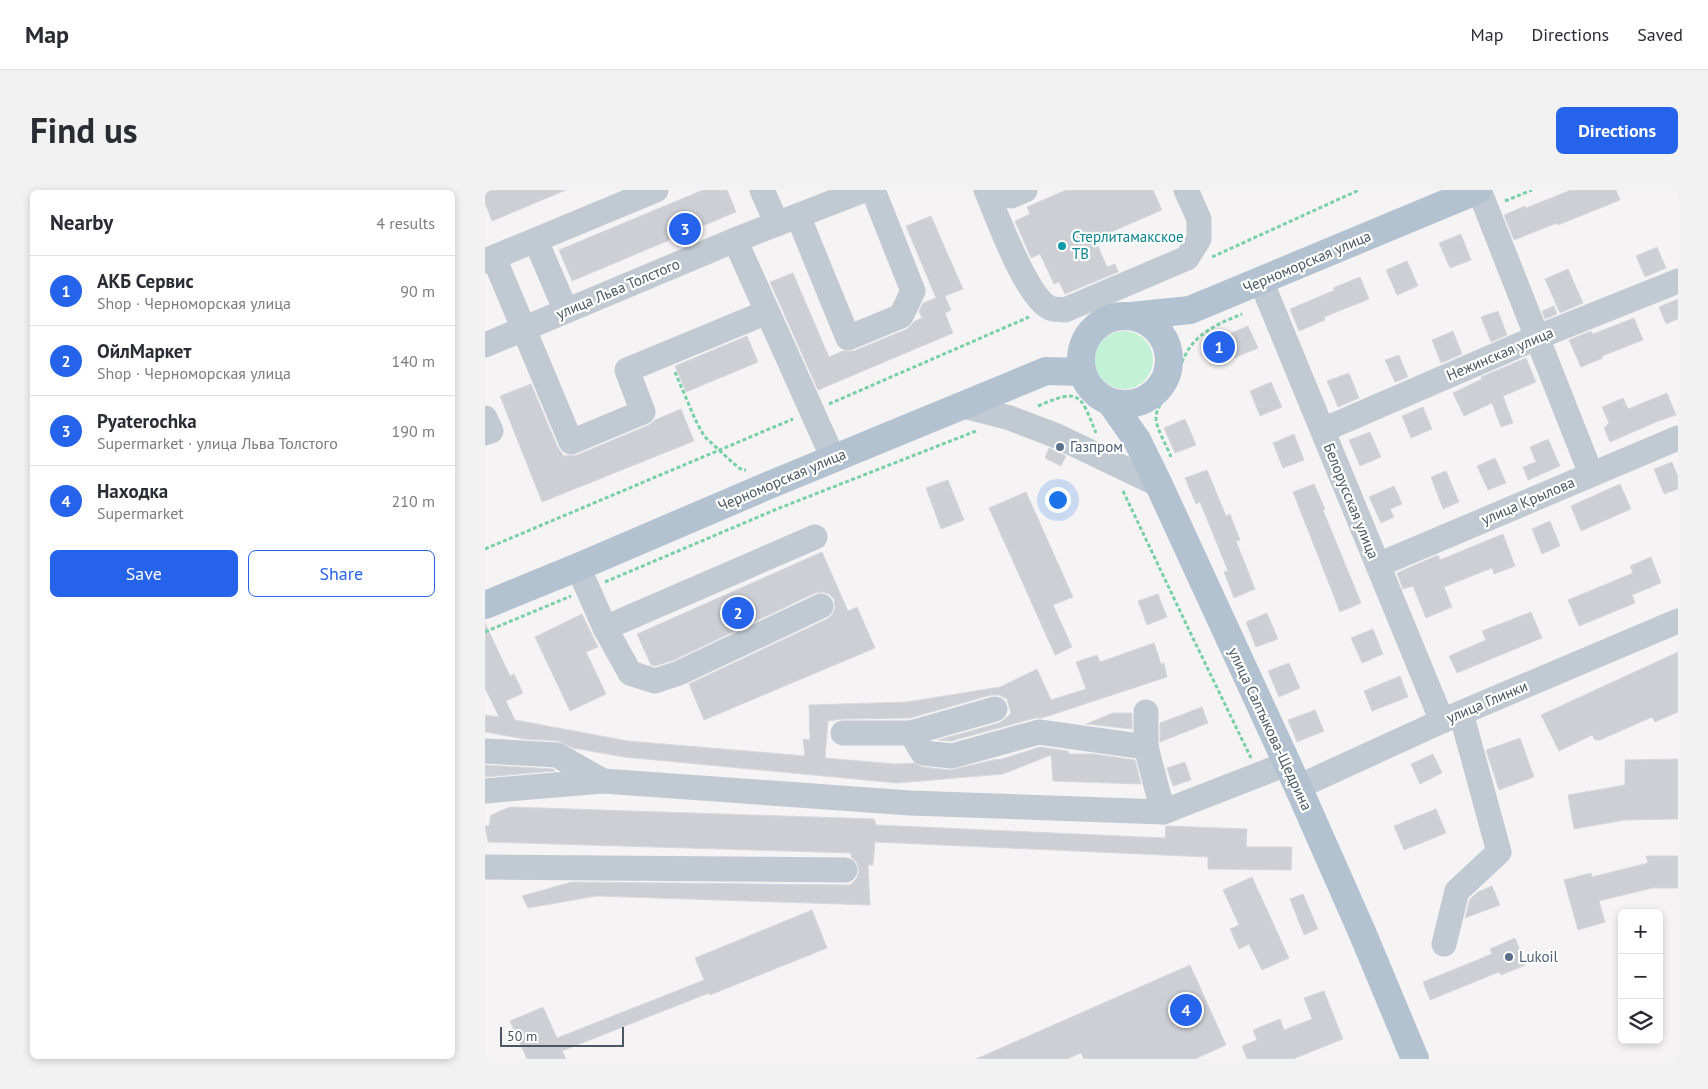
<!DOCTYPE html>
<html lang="en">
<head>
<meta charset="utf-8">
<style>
  :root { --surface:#fff; --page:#f2f2f3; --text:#2b2b33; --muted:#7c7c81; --line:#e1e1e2; --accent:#2563eb }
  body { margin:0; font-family:"PT Sans",sans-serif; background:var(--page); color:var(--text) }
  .controls { position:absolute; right:15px; bottom:15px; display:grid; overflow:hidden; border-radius:8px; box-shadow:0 2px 8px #0003 }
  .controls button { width:45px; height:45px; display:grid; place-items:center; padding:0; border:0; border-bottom:1px solid var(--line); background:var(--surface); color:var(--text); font:25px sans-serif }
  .scale { position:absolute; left:15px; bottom:12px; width:124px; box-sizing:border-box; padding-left:5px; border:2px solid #4a5661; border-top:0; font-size:14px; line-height:18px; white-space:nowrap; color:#4a5661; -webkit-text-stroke:4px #fff; paint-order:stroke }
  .you { position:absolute; left:572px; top:309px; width:18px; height:18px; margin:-12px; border:4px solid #fff; border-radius:50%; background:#1a73e8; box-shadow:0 0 0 8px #1a73e833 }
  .badge { display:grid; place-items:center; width:32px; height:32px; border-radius:50%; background:var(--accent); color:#fff; font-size:16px; font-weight:700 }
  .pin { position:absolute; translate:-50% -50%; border:2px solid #fff; box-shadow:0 1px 5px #0006 }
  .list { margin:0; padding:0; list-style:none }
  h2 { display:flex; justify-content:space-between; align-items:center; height:65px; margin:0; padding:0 20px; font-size:21px }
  h2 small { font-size:16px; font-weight:400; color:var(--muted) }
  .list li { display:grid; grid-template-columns:32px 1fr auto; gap:15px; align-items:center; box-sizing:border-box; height:70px; padding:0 20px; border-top:1px solid var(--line) }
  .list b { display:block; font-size:19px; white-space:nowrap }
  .list p { margin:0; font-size:16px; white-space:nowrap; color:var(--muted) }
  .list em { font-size:16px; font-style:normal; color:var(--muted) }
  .actions { display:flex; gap:10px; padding:15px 20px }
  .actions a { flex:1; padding:11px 0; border:1px solid var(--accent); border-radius:8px; text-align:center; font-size:18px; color:var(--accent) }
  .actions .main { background:var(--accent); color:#fff }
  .icon { flex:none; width:28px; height:28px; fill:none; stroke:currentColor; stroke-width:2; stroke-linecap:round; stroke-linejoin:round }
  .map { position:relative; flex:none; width:1193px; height:869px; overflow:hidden; border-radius:8px }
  header { display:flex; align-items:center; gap:30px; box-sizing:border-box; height:70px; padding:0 25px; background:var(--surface); border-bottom:1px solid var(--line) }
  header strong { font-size:24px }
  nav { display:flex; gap:28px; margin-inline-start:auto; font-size:18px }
  .intro { display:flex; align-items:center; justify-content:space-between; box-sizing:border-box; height:120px; padding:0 30px }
  h1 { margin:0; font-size:35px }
  .button { padding:12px 22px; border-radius:8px; background:var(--accent); color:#fff; font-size:18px; font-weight:700 }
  main { display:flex; gap:30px; padding:0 30px }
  aside { flex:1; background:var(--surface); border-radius:8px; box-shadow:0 2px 8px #0003 }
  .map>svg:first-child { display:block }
  .green { fill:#c3f1d5 }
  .building { fill:#cdcfd5; stroke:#d7d9de }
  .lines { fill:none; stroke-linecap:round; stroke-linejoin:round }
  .path { stroke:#7ad0a6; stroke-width:3; stroke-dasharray:4 2.5; stroke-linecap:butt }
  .minor { stroke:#c1cad2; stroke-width:25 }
  .major { stroke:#b3c2d1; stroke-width:28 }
  .culture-dot { fill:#0f9aa8; stroke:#fff; stroke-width:2 }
  .service-dot { fill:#5c6f8a; stroke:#fff; stroke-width:2 }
  .labels { text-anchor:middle; stroke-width:4.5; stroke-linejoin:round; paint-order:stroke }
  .culture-label { font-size:15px; fill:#0d838f; stroke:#fff; text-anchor:start }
  .street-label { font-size:15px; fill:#4a5661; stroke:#fff }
  .service-label { font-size:15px; fill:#4e5e75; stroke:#fff; text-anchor:start }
</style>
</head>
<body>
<header>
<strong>Map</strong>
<nav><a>Map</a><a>Directions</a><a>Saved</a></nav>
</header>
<div class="intro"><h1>Find us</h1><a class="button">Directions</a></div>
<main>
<aside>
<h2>Nearby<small>4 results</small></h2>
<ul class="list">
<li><span class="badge">1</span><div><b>АКБ Сервис</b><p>Shop · Черноморская улица</p></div><em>90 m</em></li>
<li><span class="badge">2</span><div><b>ОйлМаркет</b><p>Shop · Черноморская улица</p></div><em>140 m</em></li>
<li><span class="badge">3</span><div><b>Pyaterochka</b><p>Supermarket · улица Льва Толстого</p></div><em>190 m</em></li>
<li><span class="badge">4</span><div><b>Находка</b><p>Supermarket</p></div><em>210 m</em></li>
</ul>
<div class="actions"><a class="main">Save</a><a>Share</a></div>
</aside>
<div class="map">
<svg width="1193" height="869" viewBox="0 0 1193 869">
  <rect width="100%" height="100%" fill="#f5f3f3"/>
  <!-- green -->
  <circle class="green" cx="639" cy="170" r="29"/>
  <!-- building -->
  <g class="building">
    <polygon points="0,0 81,0 7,31 0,13"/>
    <polygon points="218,0 242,0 251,22 87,91 74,60"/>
    <polygon points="581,0 668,0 677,20 610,49 622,77 630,74 633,82 580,104 574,92 569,94 555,64 546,68 530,31 545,24 542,17"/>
    <polygon points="1086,0 1131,0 1135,10 1073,35 1072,33 1029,50 1019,25 1040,16 1041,18"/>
    <polygon points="446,26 478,99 460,106 466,120 460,123 468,143 333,200 285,92 308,83 344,167 358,161 369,161 422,139 430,131 437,128 434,121 438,113 451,108 421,36"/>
    <polygon points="976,44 986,70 965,78 954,53"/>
    <polygon points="1172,57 1181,78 1160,87 1151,66"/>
    <polygon points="922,71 933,96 912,105 901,80"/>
    <polygon points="1083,79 1098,113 1075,123 1060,89"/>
    <polygon points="875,87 884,109 839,127 840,130 814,141 805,119 850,100 848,98"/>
    <polygon points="1193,109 1193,129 1181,134 1174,117"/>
    <polygon points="1069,116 1072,124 1060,129 1057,121"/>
    <polygon points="1013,121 1022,145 1006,152 996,127"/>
    <polygon points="1149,128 1158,150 1117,166 1118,168 1096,177 1084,150 1106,141 1108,144"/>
    <polygon points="763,136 773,158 746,169 737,147"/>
    <polygon points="968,141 977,164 956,173 947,150"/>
    <polygon points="262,146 273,172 201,202 190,176"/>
    <polygon points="914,165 923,187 910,192 900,170"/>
    <polygon points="1041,168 1051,192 1018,206 1028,233 1016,237 1007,213 979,226 968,203 997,189 996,187"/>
    <polygon points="864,183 874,208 853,217 842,191"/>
    <polygon points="786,192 797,217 775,226 765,201"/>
    <polygon points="46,194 73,258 79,266 92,265 164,235 170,230 196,219 209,251 57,312 15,206"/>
    <polygon points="1182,203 1191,225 1171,232 1125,252 1119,238 1124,233 1117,217 1138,208 1143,219"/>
    <polygon points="938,217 947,239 926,248 917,226"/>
    <polygon points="700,229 711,255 690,263 679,238"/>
    <polygon points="885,242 896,267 875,276 864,250"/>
    <polygon points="809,244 819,270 798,278 788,253"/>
    <polygon points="1063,249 1075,276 1043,290 1038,277 1051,272 1045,257"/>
    <polygon points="564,258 581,266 576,276 560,268"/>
    <polygon points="1010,268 1021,293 1003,300 992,276"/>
    <polygon points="1187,272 1193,287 1193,299 1179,304 1169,279"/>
    <polygon points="722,280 741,326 745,324 755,350 751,351 770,399 749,408 739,382 743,381 715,312 711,314 700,288"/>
    <polygon points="961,281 974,312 958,319 946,287"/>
    <polygon points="463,290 479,330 456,339 441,298"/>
    <polygon points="829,294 840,319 838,320 876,413 855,422 808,302"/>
    <polygon points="1135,294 1146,319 1096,341 1086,316"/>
    <polygon points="909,296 917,314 905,319 909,327 896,333 884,307"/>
    <polygon points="541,302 588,407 568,415 587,457 570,465 504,318"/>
    <polygon points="1065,331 1075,356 1057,364 1047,339"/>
    <polygon points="1018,344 1030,376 1009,384 1007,378 959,397 967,417 941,428 928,396 918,399 912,383 953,365 955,370"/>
    <polygon points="337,362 363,421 372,417 390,458 219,530 204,494 342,429 347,425 350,418 349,409 344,404 338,402 330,403 189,470 170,476 166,475 152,444"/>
    <polygon points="1166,367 1176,393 1147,405 1150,413 1094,436 1083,410 1148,383 1145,376"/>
    <polygon points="673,404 682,427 662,435 653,411"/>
    <polygon points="1046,422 1057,448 972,483 964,466 1001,450 997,441"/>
    <polygon points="782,423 793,449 771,457 761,432"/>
    <polygon points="97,424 113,457 101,462 121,504 85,521 50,447"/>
    <polygon points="0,433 25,486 29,484 38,503 21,511 30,530 143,551 320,566 318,549 325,550 324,515 422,512 515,497 552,479 566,510 601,499 591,472 612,465 615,472 669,453 676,474 679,473 682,487 557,528 550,528 466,551 453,550 514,533 520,529 526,523 522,509 514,505 506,505 425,528 358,529 343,531 340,568 410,574 429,573 437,577 466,580 508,570 517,569 555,557 583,561 584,564 609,564 650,570 656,594 568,591 566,565 518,584 412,593 139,567 88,558 73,551 39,549 0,542 0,525 14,527 0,498"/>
    <polygon points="888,439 898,464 877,473 866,448"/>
    <polygon points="1193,462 1193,522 1170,532 1167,527 1115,550 1110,550 1107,545 1074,561 1056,525"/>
    <polygon points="804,473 815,498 794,507 783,481"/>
    <polygon points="915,486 923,507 887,521 879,501"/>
    <polygon points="717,517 723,533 675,552 675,533"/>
    <polygon points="830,520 839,541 812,552 803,530"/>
    <polygon points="628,523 647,523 647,539 601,534"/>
    <polygon points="1035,548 1049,587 1014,600 1001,560"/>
    <polygon points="948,564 957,583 935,594 926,574"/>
    <polygon points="1193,569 1193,629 1140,630 1089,639 1083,605 1140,595 1140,570"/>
    <polygon points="700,572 706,590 688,596 682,578"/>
    <polygon points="0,575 68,579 70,581 0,587"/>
    <polygon points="25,617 389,629 391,635 680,648 681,636 762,639 761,657 807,657 806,680 723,679 723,667 390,652 388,675 383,675 385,715 111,706 43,718 37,706 87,692 365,695 372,688 374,680 372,673 366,667 366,663 3,652 0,636 4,636 6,625"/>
    <polygon points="951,619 961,643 919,660 909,636"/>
    <polygon points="1161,666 1193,666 1193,698 1167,698 1114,711 1120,732 1093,740 1079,690 1106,683 1107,687 1163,673"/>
    <polygon points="767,687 804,768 777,780 764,754 754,759 745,739 754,735 738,700"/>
    <polygon points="1007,696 1015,715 980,728 985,709 993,702"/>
    <polygon points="818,704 833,739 819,745 805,709"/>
    <polygon points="327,720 342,758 225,805 224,803 77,861 81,869 42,869 25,831 58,817 72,848 219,790 210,768"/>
    <polygon points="1030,748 1041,775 1016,785 1014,782 945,810 938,792 1007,764 1005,759"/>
    <polygon points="705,775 741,855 710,869 599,869 596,863 582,869 491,869"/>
    <polygon points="839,801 858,849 808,869 762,869 757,856 772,850 768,840 795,829 799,840 827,829 819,808"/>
  </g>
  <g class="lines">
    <!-- path -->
    <g class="path">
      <polyline points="1020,11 1047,0"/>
      <polyline points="727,67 874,0"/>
      <polyline points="190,182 210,229 219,246 248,273 257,280 261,280"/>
      <polyline points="344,214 544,127"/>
      <path d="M553 216C595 198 595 203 611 243"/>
      <path d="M686 267C682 256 671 238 671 228 671 217 680 209 685 201 691 189 694 177 700 166 710 143 735 133 757 124"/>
      <polyline points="638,301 705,442 766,568"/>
      <polyline points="0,359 308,229"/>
      <polyline points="120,392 292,319 491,241"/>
      <polyline points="0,442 86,406"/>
    </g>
    <!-- minor -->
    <g class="minor">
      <polyline points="277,0 292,34"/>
      <path d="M501 0C512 26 541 107 565 118 569 120 576 119 580 120L702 68 714 49V29L701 0"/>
      <polyline points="523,0 526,6 540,0"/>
      <polyline points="994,0 1106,284"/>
      <polyline points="313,26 363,148 416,126 428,101 388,0"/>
      <polyline points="250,50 348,268"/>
      <polyline points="51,51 81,121"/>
      <polyline points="9,68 86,252 158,222 142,180 282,122"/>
      <polyline points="0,71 171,0"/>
      <polyline points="776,91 957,531"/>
      <polyline points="0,155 250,50 379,0"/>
      <polyline points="478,216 525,228 572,246 674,295"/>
      <polyline points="0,228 6,241 0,243"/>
      <polyline points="838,240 1053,147 1193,91"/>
      <polyline points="893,375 1193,248"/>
      <polyline points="93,377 120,438 145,483 170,491 194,483 336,416"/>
      <polyline points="120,438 330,347"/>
      <polyline points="661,522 661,557"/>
      <polyline points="358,543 426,543 438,563 467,566 554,542 661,557 678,622"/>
      <polyline points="426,543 510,519"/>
      <polyline points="0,561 72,565 118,591"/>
      <polyline points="813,597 957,531 1193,431"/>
      <polyline points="0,601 118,591 425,613 678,622 801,574"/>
      <polyline points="0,677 360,680"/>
      <polyline points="959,754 972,701 1014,662 976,523"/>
    </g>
    <!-- major -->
    <g class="major">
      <circle cx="640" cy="170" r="44"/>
      <polyline points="646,126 705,120 993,0"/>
      <polyline points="626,213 652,250 674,295 813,597 877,742 930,869"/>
      <polyline points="0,415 93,377 282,296 561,181 597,182"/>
    </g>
  </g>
  <!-- markers -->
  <circle class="culture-dot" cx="577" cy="56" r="5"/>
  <g class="service-dot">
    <circle cx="575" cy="257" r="5"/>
    <circle cx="1024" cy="767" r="5"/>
  </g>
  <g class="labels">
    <!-- culture labels -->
    <g class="culture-label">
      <text x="587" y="52">Стерлитамакское<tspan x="587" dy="17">ТВ</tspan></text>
    </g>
    <!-- street labels -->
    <g class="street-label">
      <text transform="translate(822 72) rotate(-23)" y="5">Черноморская улица</text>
      <text transform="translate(133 99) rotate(-23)" y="5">улица Льва Толстого</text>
      <text transform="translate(1015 164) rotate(-23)" y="5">Нежинская улица</text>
      <text transform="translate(297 290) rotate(-23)" y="5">Черноморская улица</text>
      <text transform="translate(866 311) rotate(68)" y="5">Белорусская улица</text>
      <text transform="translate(1043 311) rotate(-23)" y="5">улица Крылова</text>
      <text transform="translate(1002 512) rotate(-23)" y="5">улица Глинки</text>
      <text transform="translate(785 539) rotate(65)" y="5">улица Салтыкова-Щедрина</text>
    </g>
    <!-- service labels -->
    <g class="service-label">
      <text x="585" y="262">Газпром</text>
      <text x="1034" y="772">Lukoil</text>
    </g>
  </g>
</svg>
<div class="controls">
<button>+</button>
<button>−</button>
<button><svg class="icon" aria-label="layers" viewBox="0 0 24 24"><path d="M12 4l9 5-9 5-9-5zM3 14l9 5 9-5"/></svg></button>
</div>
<div class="scale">50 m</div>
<div class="you"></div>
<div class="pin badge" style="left:734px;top:157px">1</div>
<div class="pin badge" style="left:253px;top:423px">2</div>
<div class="pin badge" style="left:200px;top:39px">3</div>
<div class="pin badge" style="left:701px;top:820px">4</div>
</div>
</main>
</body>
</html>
